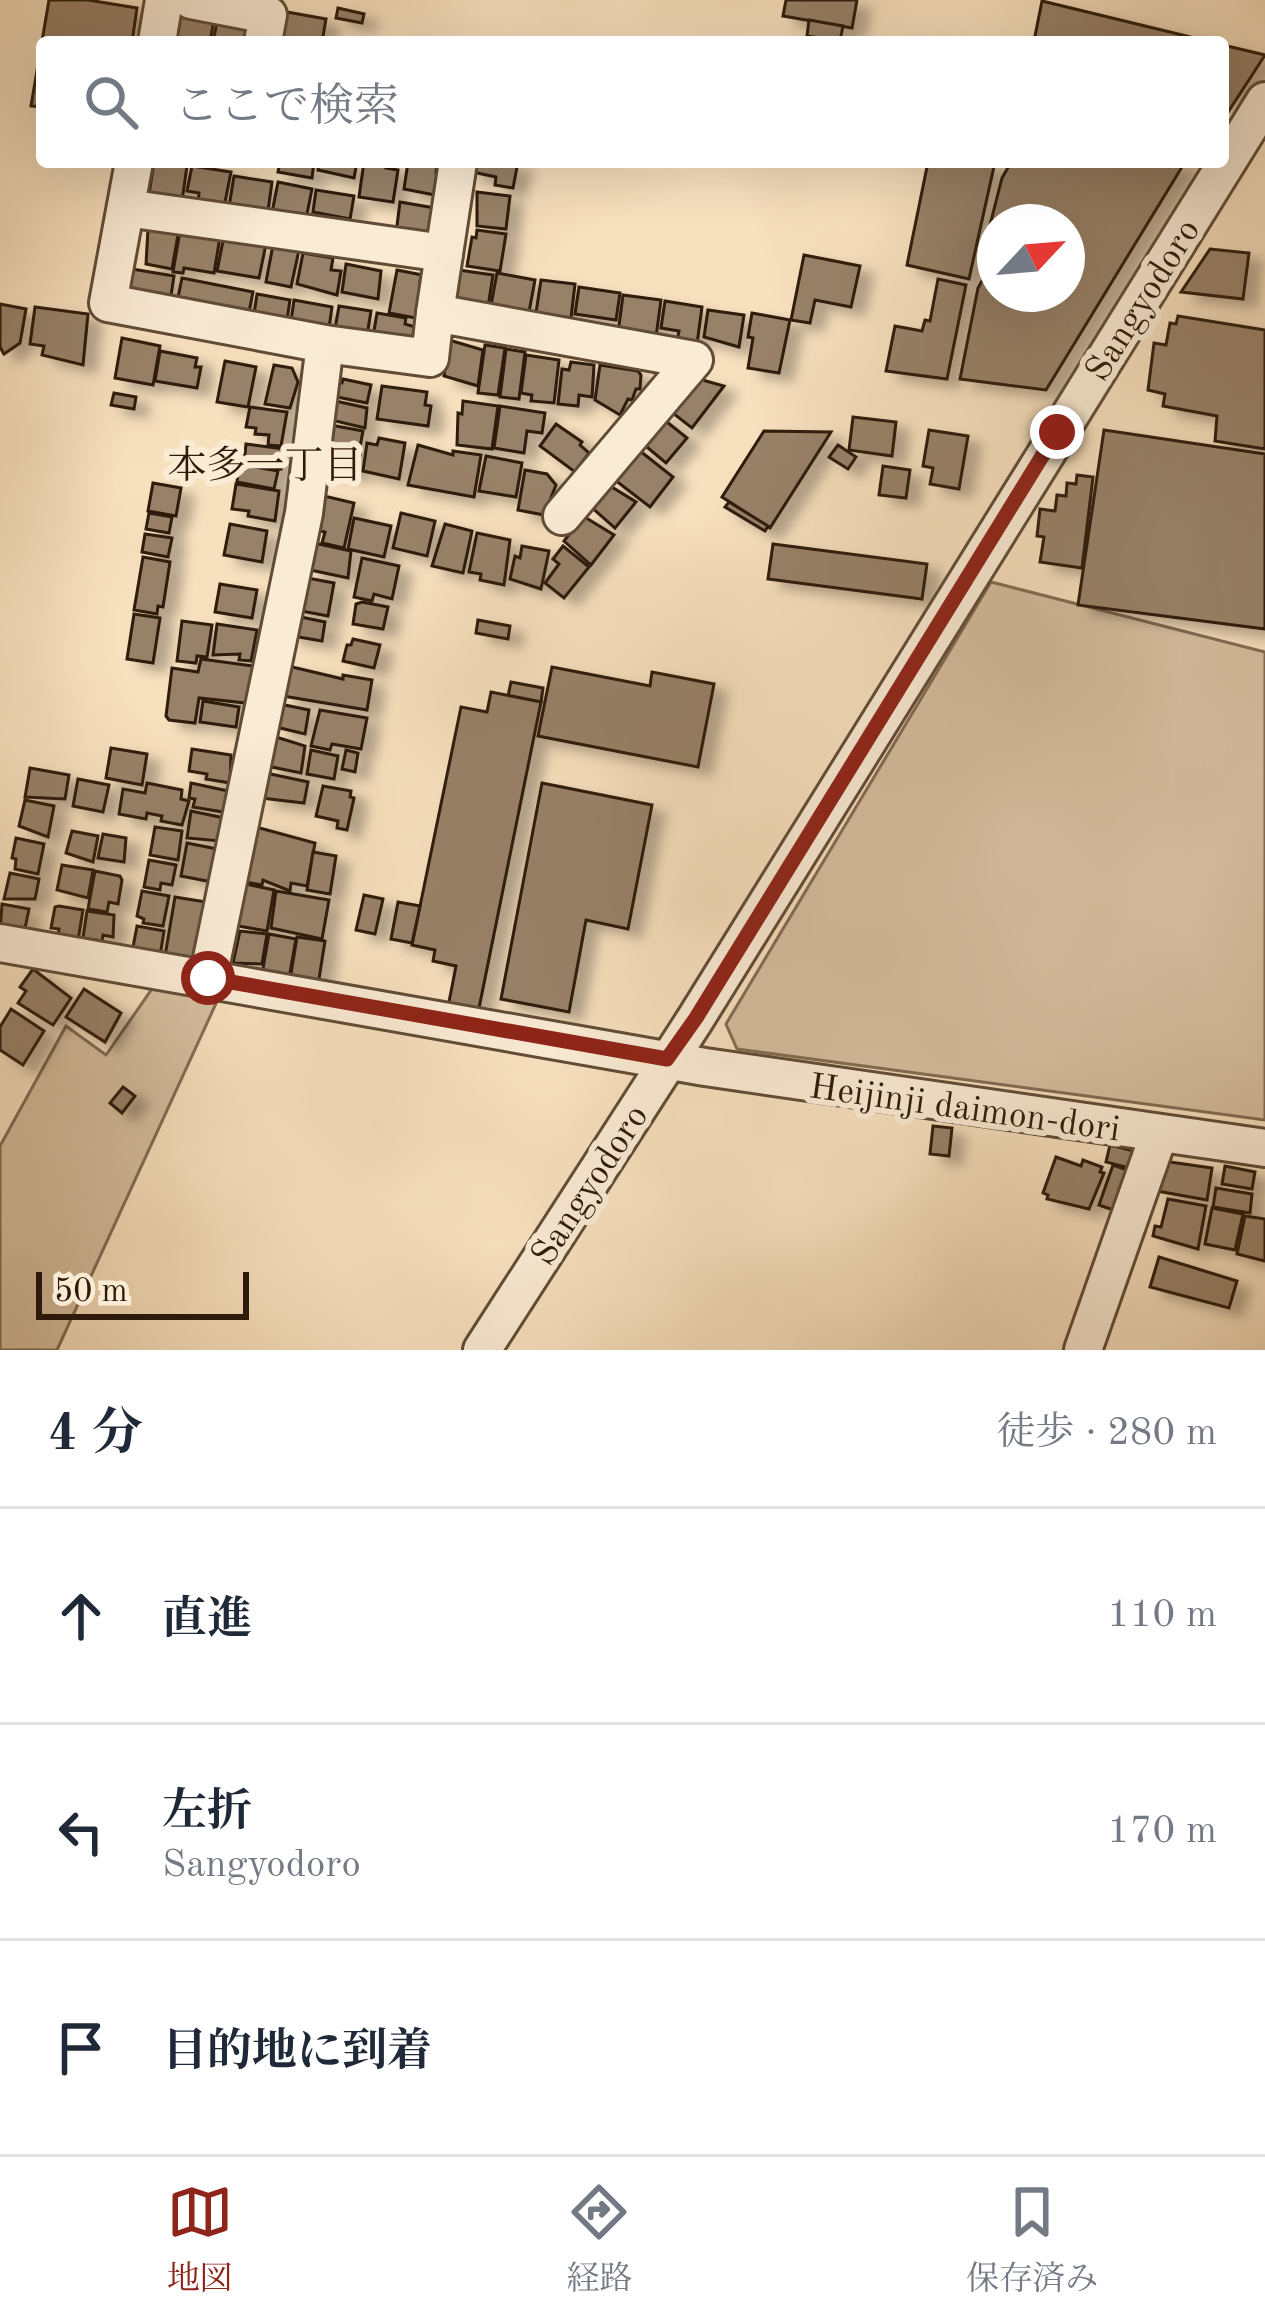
<!DOCTYPE html>
<html lang="ja">
<head>
<meta charset="utf-8">
<style>
  :root { --surface:#fff; --page:#f6f6f7; --text:#1f2937; --muted:#747a83; --line:#e0e1e3; --accent:#8f2418 }
  body { margin:0; font-family:"Old Standard TT","Noto Serif JP",serif; background:var(--page); color:var(--text) }
  .compass { position:absolute; left:977px; top:204px; width:108px; height:108px; border-radius:50%; background:var(--surface); box-shadow:0 12px 48px #0002; rotate:64deg }
  .scale { position:absolute; left:36px; bottom:30px; width:213px; box-sizing:border-box; padding-left:12px; border:6px solid #2e1a09; border-top:0; font-size:33px; line-height:42px; white-space:nowrap; color:#2e1a09; -webkit-text-stroke:9px #faebd5; paint-order:stroke }
  .stop { position:absolute; width:36px; height:36px; margin:-27px; border:9px solid #8f2418; border-radius:50%; background:#fff }
  .stop.end { background:#8f2418; border-color:#fff; box-shadow:0 3px 12px #0008 }
  .list { margin:0; padding:0; list-style:none }
  h2 { display:flex; justify-content:space-between; align-items:center; height:156px; margin:0; padding:0 48px; font-size:51px }
  h2 small { font-size:39px; font-weight:400; color:var(--muted) }
  .list li { display:grid; grid-template-columns:78px 1fr auto; gap:36px; align-items:center; box-sizing:border-box; height:216px; padding:0 48px; border-top:3px solid var(--line) }
  .list b { display:block; font-size:45px; white-space:nowrap }
  .list p { margin:0; font-size:39px; white-space:nowrap; color:var(--muted) }
  .list em { font-size:39px; font-style:normal; color:var(--muted) }
  .icon { flex:none; width:66px; height:66px; fill:none; stroke:currentColor; stroke-width:2; stroke-linecap:round; stroke-linejoin:round }
  .map { position:relative; flex:none; width:1265px; height:1350px; overflow:hidden }
  .search { position:absolute; background:var(--surface); box-shadow:0 12px 48px #0002; left:36px; right:36px; top:36px; height:132px; display:flex; align-items:center; gap:30px; box-sizing:border-box; padding:0 42px; border-radius:12px; color:var(--muted); font-size:45px }
  .sheet { height:804px; background:var(--surface) }
  nav { display:flex; justify-content:space-around; align-items:center; box-sizing:border-box; height:168px; border-top:3px solid var(--line); background:var(--surface); font-size:33px; color:var(--muted) }
  nav a { display:grid; justify-items:center; gap:6px }
  nav .on { color:var(--accent) }
  .map>svg:first-child { display:block }
  .green { fill:#d5be9f; stroke:#826c54; stroke-width:3 }
  .building { fill:#978167; stroke:#2e1a09; stroke-width:3; filter:url(#shadow) }
  .lines { fill:none; stroke-linecap:round; stroke-linejoin:round }
  .minor-casing { stroke:#604c36; stroke-width:42 }
  .minor { stroke:#faebd5; stroke-width:36 }
  .route { stroke:#8f2418; stroke-width:15 }
  .labels { text-anchor:middle; stroke-width:12; stroke-linejoin:round; paint-order:stroke }
  .street-label { font-size:36px; fill:#2e1a09; stroke:#faebd5 }
  .neighbourhood-label { font-size:39px; fill:#2e1a09; stroke:#faebd5 }
</style>
</head>
<body>
<div class="map">
<svg width="1265" height="1350" viewBox="0 0 1265 1350">
  <defs>
    <filter id="shadow"><feDropShadow dx="13" dy="8" stdDeviation="6" flood-color="#0004"/></filter>
  </defs>
  <rect width="100%" height="100%" fill="#f7e0be"/>
  <filter id="stains"><feTurbulence type="fractalNoise" baseFrequency=".00167" numOctaves="4"/><feColorMatrix values="0 0 0 0 .2 0 0 0 0 .09 0 0 0 0 .02 0 0 0 .5 -.17"/></filter>
  <radialGradient id="worn" r=".72"><stop offset=".6" stop-color="#630" stop-opacity="0"/><stop offset="1" stop-color="#630" stop-opacity=".3"/></radialGradient>
  <!-- green -->
  <g class="green">
    <polygon points="991,582 1265,652 1265,1120 737,1049 726,1024"/>
    <polygon points="154,986 219,997 57,1350 0,1350 0,1146 66,1026 106,1055"/>
  </g>
  <!-- building -->
  <g class="building">
    <polygon points="49,0 88,0 137,8 132,42 42,42 42,107 31,106"/>
    <polygon points="786,0 857,0 852,28 783,16"/>
    <polygon points="1042,1 1211,42 1034,41"/>
    <polygon points="338,8 364,14 362,23 336,18"/>
    <polygon points="287,12 326,19 322,42 281,42"/>
    <polygon points="182,14 214,19 210,42 173,38 177,16"/>
    <polygon points="809,20 843,26 840,41 807,36"/>
    <polygon points="217,22 250,31 249,42 213,42"/>
    <polygon points="1223,45 1265,55 1223,120"/>
    <polygon points="154,162 187,166 182,201 149,194"/>
    <polygon points="280,162 314,162 312,178 278,172"/>
    <polygon points="319,162 357,162 354,178 318,170"/>
    <polygon points="364,162 387,162 386,168 398,170 393,202 359,197"/>
    <polygon points="408,162 438,162 436,172 444,174 440,196 404,189"/>
    <polygon points="470,162 518,162 513,188 495,185 496,177 468,171"/>
    <polygon points="928,162 995,162 969,279 907,265"/>
    <polygon points="1011,162 1185,162 1046,390 960,379 978,288 992,263 983,256 995,233 995,294 1067,294 1067,222 995,222 995,229 990,225 1002,178"/>
    <polygon points="192,166 231,172 224,207 198,202 199,193 187,191"/>
    <polygon points="234,176 272,182 267,218 229,207"/>
    <polygon points="278,182 312,189 306,219 272,213"/>
    <polygon points="316,190 354,196 350,219 313,212"/>
    <polygon points="477,192 510,196 506,229 477,226"/>
    <polygon points="400,202 435,208 431,239 396,233"/>
    <polygon points="148,229 179,229 172,269 146,264"/>
    <polygon points="477,230 506,234 500,271 467,266 472,237 476,238"/>
    <polygon points="180,231 220,237 214,273 184,268 183,273 173,272"/>
    <polygon points="224,236 266,244 259,278 217,271"/>
    <polygon points="273,245 299,250 291,287 266,282"/>
    <polygon points="1210,249 1249,253 1243,299 1181,292"/>
    <polygon points="303,253 333,258 331,270 341,271 337,295 297,284"/>
    <polygon points="804,255 860,266 851,307 815,300 810,323 791,320"/>
    <polygon points="346,264 381,271 378,299 342,292"/>
    <polygon points="132,269 174,276 170,302 127,299"/>
    <polygon points="452,269 493,275 488,307 447,300"/>
    <polygon points="397,270 422,275 420,281 427,283 421,319 389,313"/>
    <polygon points="497,273 535,280 529,312 491,305"/>
    <polygon points="182,278 253,292 246,327 176,307"/>
    <polygon points="938,279 966,285 947,379 886,371 895,326 922,331 925,320 930,321"/>
    <polygon points="541,280 575,284 571,318 536,313"/>
    <polygon points="579,287 620,293 616,320 575,314"/>
    <polygon points="257,294 290,300 285,333 252,327"/>
    <polygon points="623,295 661,300 656,337 618,333"/>
    <polygon points="294,300 332,307 328,335 290,328"/>
    <polygon points="665,301 702,307 697,344 677,341 679,331 661,328"/>
    <polygon points="0,304 26,309 20,343 4,354 0,347"/>
    <polygon points="339,306 371,311 365,348 335,329"/>
    <polygon points="35,307 88,314 83,365 42,355 44,346 30,344"/>
    <polygon points="708,310 744,315 739,347 704,337"/>
    <polygon points="377,313 406,318 405,324 415,327 411,349 372,343"/>
    <polygon points="752,313 790,320 779,373 748,368 753,338 748,337"/>
    <polygon points="1178,316 1265,330 1265,449 1215,441 1217,416 1163,406 1165,394 1148,390 1154,343 1166,345 1170,323 1176,324"/>
    <polygon points="122,338 160,346 153,385 115,378"/>
    <polygon points="449,340 483,350 478,386 444,376"/>
    <polygon points="485,345 505,348 498,395 478,393"/>
    <polygon points="506,349 525,352 519,399 500,397"/>
    <polygon points="160,351 197,358 195,367 201,367 197,388 155,381"/>
    <polygon points="526,355 559,360 554,403 531,401 532,395 521,393"/>
    <polygon points="225,361 256,367 248,407 217,402"/>
    <polygon points="571,362 594,365 592,397 579,395 578,406 558,404 562,369 569,370"/>
    <polygon points="274,365 292,368 298,382 290,408 265,404"/>
    <polygon points="600,365 638,371 641,375 640,389 636,389 632,400 628,399 620,415 595,400"/>
    <polygon points="343,379 371,385 367,403 332,396 335,381 342,383"/>
    <polygon points="699,379 724,386 692,428 665,407"/>
    <polygon points="382,386 427,392 425,405 431,406 428,426 377,419"/>
    <polygon points="114,393 136,397 134,409 111,405"/>
    <polygon points="331,400 367,408 365,428 327,419"/>
    <polygon points="463,401 498,406 492,449 457,445 458,413 462,414"/>
    <polygon points="500,406 545,413 542,433 527,431 524,453 494,448"/>
    <polygon points="250,407 287,412 281,446 268,445 269,435 255,434 256,428 246,427"/>
    <polygon points="657,414 687,438 666,463 636,438"/>
    <polygon points="853,417 896,422 892,456 849,450"/>
    <polygon points="325,424 363,431 359,452 322,444"/>
    <polygon points="556,424 582,442 580,445 589,453 575,472 540,446"/>
    <polygon points="929,430 968,436 959,489 930,484 933,468 923,466"/>
    <polygon points="1104,430 1265,454 1265,629 1078,605"/>
    <polygon points="764,431 831,432 770,528 722,497"/>
    <polygon points="379,438 405,443 399,479 363,471 367,443 377,445"/>
    <polygon points="246,444 284,449 281,469 244,463"/>
    <polygon points="418,445 453,455 453,451 481,455 474,497 408,485"/>
    <polygon points="838,445 856,457 848,469 829,457"/>
    <polygon points="635,447 673,477 650,507 611,477"/>
    <polygon points="323,448 360,455 357,474 327,468 329,464 321,462"/>
    <polygon points="486,456 522,463 516,497 479,491"/>
    <polygon points="239,464 278,471 274,489 237,482"/>
    <polygon points="883,466 910,470 906,498 879,495"/>
    <polygon points="525,470 547,474 556,485 544,515 518,510"/>
    <polygon points="1077,475 1093,477 1082,568 1040,562 1044,537 1037,536 1040,509 1055,511 1057,495 1066,496 1067,483 1076,484"/>
    <polygon points="153,483 181,488 176,516 148,511"/>
    <polygon points="236,484 279,491 275,521 248,516 249,511 232,509"/>
    <polygon points="607,484 636,502 615,528 589,505"/>
    <polygon points="320,495 354,503 344,548 322,543 325,532 312,529"/>
    <polygon points="729,502 768,526 765,531 725,507"/>
    <polygon points="149,513 172,517 169,533 146,529"/>
    <polygon points="401,513 435,521 427,556 393,548"/>
    <polygon points="583,516 614,535 591,565 564,541"/>
    <polygon points="354,518 391,526 384,557 348,549"/>
    <polygon points="230,524 267,531 262,562 224,555"/>
    <polygon points="445,524 472,531 463,573 432,566"/>
    <polygon points="477,533 510,540 504,585 480,580 481,574 469,572"/>
    <polygon points="145,534 172,538 168,557 142,552"/>
    <polygon points="305,541 351,551 348,578 310,570"/>
    <polygon points="773,544 927,564 922,599 768,579"/>
    <polygon points="522,546 549,551 541,589 510,579 515,556 520,558"/>
    <polygon points="563,546 589,567 564,598 545,583 559,564 553,559"/>
    <polygon points="143,557 170,562 163,607 158,606 157,614 134,610"/>
    <polygon points="362,558 399,566 392,599 374,594 372,601 354,597"/>
    <polygon points="297,576 334,583 328,616 291,609"/>
    <polygon points="220,584 257,590 252,618 215,612"/>
    <polygon points="362,602 388,607 383,629 353,624 356,604"/>
    <polygon points="134,614 160,618 153,663 127,659"/>
    <polygon points="291,615 325,622 322,641 287,635"/>
    <polygon points="478,620 510,626 508,639 476,633"/>
    <polygon points="182,621 212,625 207,657 197,656 196,663 177,661"/>
    <polygon points="217,624 257,630 251,661 239,660 240,654 213,655"/>
    <polygon points="353,639 380,645 374,668 343,661 347,645 351,645"/>
    <polygon points="201,659 253,666 246,703 199,698 195,723 169,720 166,716 172,668 198,672"/>
    <polygon points="288,666 343,679 343,675 372,680 367,710 283,696"/>
    <polygon points="552,667 650,686 652,672 714,684 698,767 538,736"/>
    <polygon points="511,682 543,688 541,702 508,696"/>
    <polygon points="491,692 541,702 478,1013 448,1007 456,966 433,961 435,950 412,945 461,707 487,712"/>
    <polygon points="203,701 239,707 236,727 200,722"/>
    <polygon points="280,704 309,710 305,734 276,727"/>
    <polygon points="320,710 367,718 361,749 332,744 330,750 311,746"/>
    <polygon points="273,736 305,746 301,773 267,766"/>
    <polygon points="111,748 147,754 142,785 106,778"/>
    <polygon points="192,749 231,755 230,783 206,779 207,774 189,771"/>
    <polygon points="311,750 338,756 334,779 307,774"/>
    <polygon points="346,750 358,753 355,772 342,769"/>
    <polygon points="30,768 69,775 65,799 25,797"/>
    <polygon points="266,773 308,782 304,803 261,798"/>
    <polygon points="78,779 109,785 103,812 73,806"/>
    <polygon points="147,783 182,790 181,799 189,801 182,825 161,821 162,816 147,813 146,819 119,814 123,789 145,793"/>
    <polygon points="191,783 228,791 223,812 193,807 195,799 189,798"/>
    <polygon points="542,783 652,805 628,929 586,920 569,1012 501,999"/>
    <polygon points="323,786 351,791 350,797 354,798 347,830 337,828 338,821 316,816"/>
    <polygon points="25,800 54,806 48,837 19,826"/>
    <polygon points="191,811 224,818 220,841 187,838"/>
    <polygon points="155,827 182,831 178,860 150,855"/>
    <polygon points="256,827 315,843 307,886 291,883 290,891 263,880 262,885 245,882"/>
    <polygon points="72,831 98,836 93,862 66,853"/>
    <polygon points="103,834 126,838 124,862 98,858"/>
    <polygon points="16,838 44,844 38,874 15,869 16,859 12,858"/>
    <polygon points="187,843 217,849 212,882 181,876"/>
    <polygon points="313,852 336,856 330,894 307,890"/>
    <polygon points="149,860 176,865 172,885 161,883 160,890 144,887"/>
    <polygon points="62,865 93,870 88,898 57,890"/>
    <polygon points="95,871 120,876 122,880 118,904 109,902 107,912 88,909"/>
    <polygon points="10,873 39,879 35,899 4,899"/>
    <polygon points="246,884 274,890 267,931 238,926"/>
    <polygon points="142,891 169,896 163,926 143,923 144,919 137,916"/>
    <polygon points="276,891 329,900 322,939 271,928"/>
    <polygon points="364,895 383,899 375,934 356,930"/>
    <polygon points="175,897 212,903 196,967 164,962"/>
    <polygon points="398,902 420,906 412,943 391,939"/>
    <polygon points="2,904 29,909 23,938 0,933"/>
    <polygon points="59,906 83,910 77,946 57,942 59,929 51,928 55,907"/>
    <polygon points="87,911 114,915 113,937 103,935 102,941 83,938"/>
    <polygon points="137,926 164,931 160,956 133,947"/>
    <polygon points="240,931 267,934 262,964 233,963"/>
    <polygon points="269,934 296,939 289,978 262,974"/>
    <polygon points="297,937 325,941 318,985 290,980"/>
    <polygon points="33,969 71,998 53,1025 18,1003 26,991 20,987"/>
    <polygon points="84,989 121,1013 105,1042 66,1017"/>
    <polygon points="11,1009 44,1031 23,1065 0,1050 0,1027"/>
    <polygon points="123,1087 135,1096 122,1113 110,1103"/>
    <polygon points="933,1126 952,1128 949,1156 930,1154"/>
    <polygon points="1110,1145 1138,1152 1133,1169 1106,1162"/>
    <polygon points="1056,1157 1081,1166 1083,1160 1102,1167 1100,1172 1104,1173 1089,1209 1047,1199 1048,1195 1043,1193"/>
    <polygon points="1163,1161 1212,1168 1207,1200 1157,1191"/>
    <polygon points="1113,1165 1133,1172 1119,1212 1099,1205"/>
    <polygon points="1225,1166 1255,1172 1252,1189 1222,1184"/>
    <polygon points="1216,1188 1252,1194 1250,1213 1213,1207"/>
    <polygon points="1168,1199 1206,1206 1198,1249 1153,1236 1155,1226 1161,1227"/>
    <polygon points="1212,1208 1243,1214 1235,1250 1205,1244"/>
    <polygon points="1245,1216 1265,1219 1265,1261 1237,1254"/>
    <polygon points="1159,1257 1237,1281 1229,1308 1150,1287"/>
  </g>
  <g class="lines">
    <defs>
      <g id="minor">
        <polyline points="191,0 268,15 263,42"/>
        <polyline points="157,42 164,0"/>
        <polyline points="134,162 108,303 325,344 430,358 435,313 694,360 562,516"/>
        <polyline points="126,208 444,253"/>
        <polyline points="435,313 458,162"/>
        <polyline points="0,943 705,1067 1265,1148"/>
        <polyline points="208,978 304,513 325,344"/>
        <polyline points="482,1350 696,1018 1265,101"/>
        <polyline points="1083,1350 1159,1134"/>
      </g>
    </defs>
    <!-- minor casing -->
    <use href="#minor" class="minor-casing"/>
    <!-- minor -->
    <use href="#minor" class="minor"/>
  </g>
  <g class="lines">
    <!-- route -->
    <polyline class="route" points="208,978 667,1059 696,1018 1057,432"/>
  </g>
  <g class="labels">
    <!-- street labels -->
    <g class="street-label">
      <text transform="translate(1141 299) rotate(-58)" y="13">Sangyodoro</text>
      <text transform="translate(965 1106) rotate(8)" y="13">Heijinji daimon-dori</text>
      <text transform="translate(588 1184) rotate(-57)" y="13">Sangyodoro</text>
    </g>
    <!-- neighbourhood labels -->
    <g class="neighbourhood-label">
      <text x="265" y="478">本多一丁目</text>
    </g>
  </g>
  <rect width="100%" height="100%" filter="url(#stains)"/>
  <rect width="100%" height="100%" fill="url(#worn)"/>
</svg>
<svg class="compass" viewBox="-18 -18 36 36"><path d="M0-13l5 13h-10z" fill="#e53935"/><path d="M0 13l5-13h-10z" fill="#747a83"/></svg>
<div class="scale">50 m</div>
<div class="stop" style="left:208px;top:978px"></div>
<div class="stop end" style="left:1057px;top:432px"></div>
<div class="search"><svg class="icon" aria-label="search" viewBox="0 0 24 24"><circle cx="10" cy="10" r="6"/><path d="M15 15l6 6"/></svg>ここで検索</div>
</div>
<section class="sheet">
<h2>4 分<small>徒歩 · 280 m</small></h2>
<ul class="list">
<li><svg class="icon" aria-label="ahead" viewBox="0 0 24 24"><path d="M12 20V5M6 11l6-6 6 6"/></svg><div><b>直進</b></div><em>110 m</em></li>
<li><svg class="icon" aria-label="left" viewBox="0 0 24 24"><path d="M17 20v-9H6M10 6l-5 5 5 5"/></svg><div><b>左折</b><p>Sangyodoro</p></div><em>170 m</em></li>
<li><svg class="icon" aria-label="arrive" viewBox="0 0 24 24"><path d="M6 21V4h12l-3 4 3 4H6"/></svg><div><b>目的地に到着</b></div></li>
</ul>
</section>
<nav>
<a class="on"><svg class="icon" aria-label="map" viewBox="0 0 24 24"><path d="M3 6l6-2 6 2 6-2v14l-6 2-6-2-6 2zM9 4v14M15 6v14"/></svg>地図</a>
<a><svg class="icon" aria-label="directions" viewBox="0 0 24 24"><path d="M12 3l9 9-9 9-9-9zM9 14v-3h6M13 9l2 2-2 2"/></svg>経路</a>
<a><svg class="icon" aria-label="saved" viewBox="0 0 24 24"><path d="M7 4h10v16l-5-4-5 4z"/></svg>保存済み</a>
</nav>
</body>
</html>
